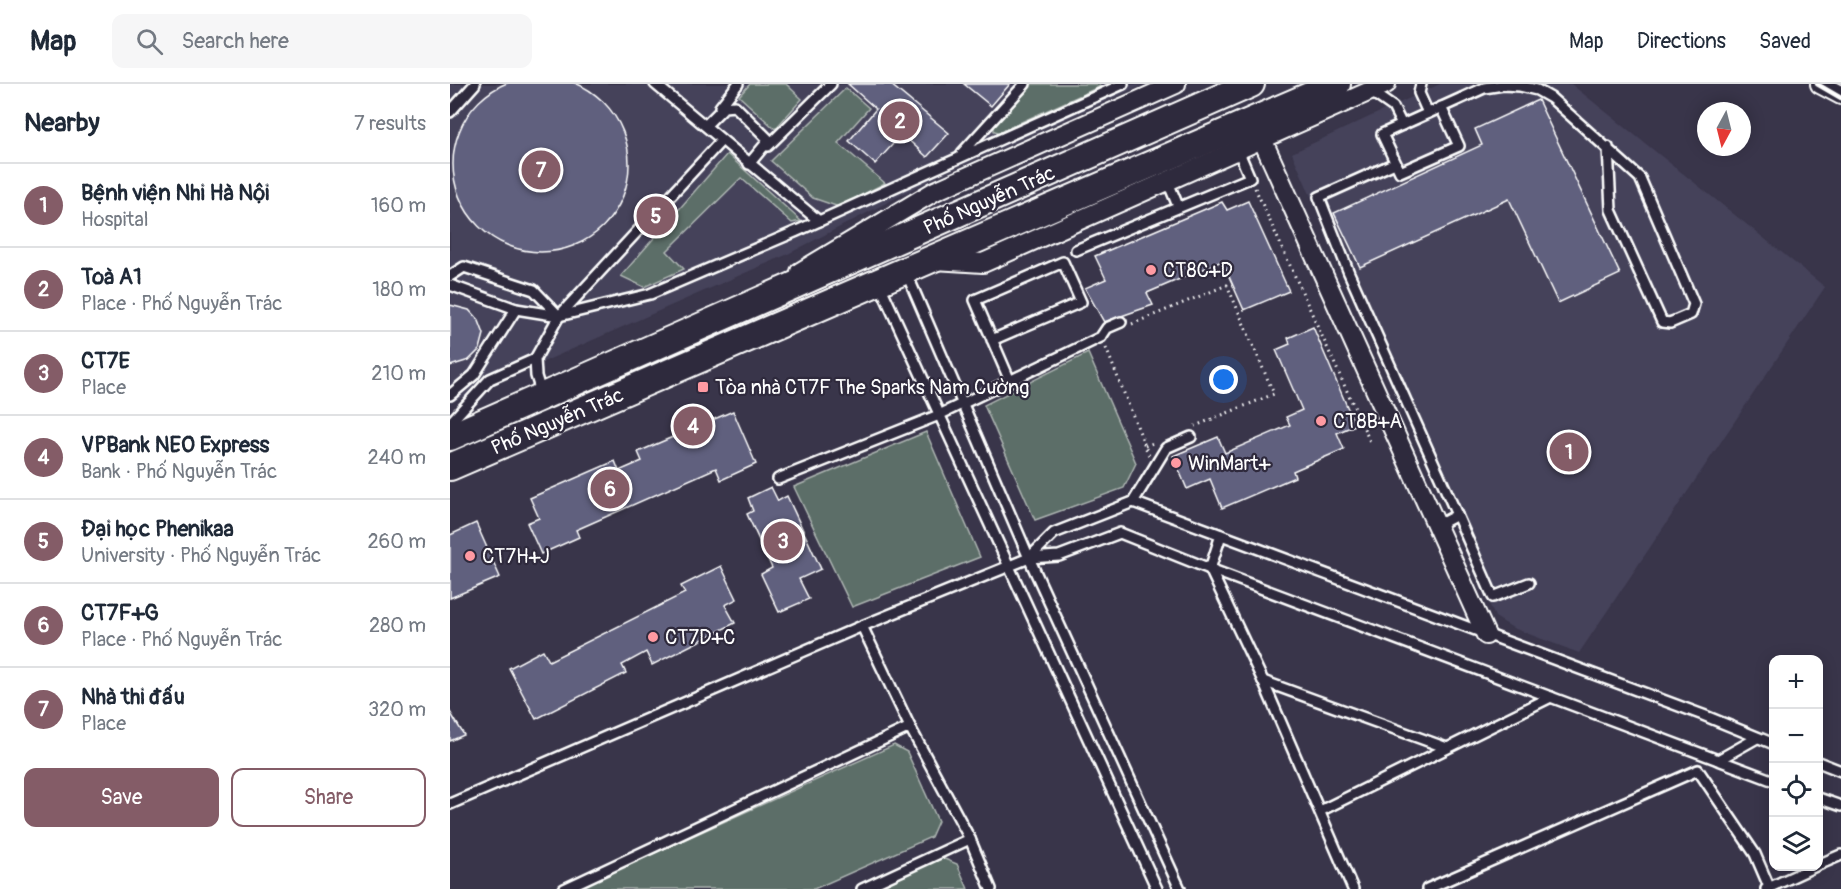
<!DOCTYPE html>
<html lang="en">
<head>
<meta charset="utf-8">
<style>
  :root { --surface:#fff; --page:#f6f6f7; --text:#1f2937; --muted:#747a83; --line:#e0e1e3; --accent:#845c67 }
  body { margin:0; font-family:Pangolin,sans-serif; background:var(--page); color:var(--text) }
  .controls { position:absolute; right:18px; bottom:18px; display:grid; overflow:hidden; border-radius:12px; box-shadow:0 3px 15px #0003 }
  .controls button { width:54px; height:54px; display:grid; place-items:center; padding:0; border:0; border-bottom:2px solid var(--line); background:var(--surface); color:var(--text); font:30px sans-serif }
  .compass { position:absolute; left:1247px; top:18px; width:54px; height:54px; border-radius:50%; background:var(--surface); box-shadow:0 3px 15px #0003; rotate:187deg }
  .you { position:absolute; left:774px; top:296px; width:21px; height:21px; margin:-15px; border:4px solid #fff; border-radius:50%; background:#1a73e8; box-shadow:0 0 0 9px #1a73e833 }
  .badge { display:grid; place-items:center; width:39px; height:39px; border-radius:50%; background:var(--accent); color:#fff; font-size:20px; font-weight:700 }
  .pin { position:absolute; translate:-50% -50%; border:3px solid #fff; box-shadow:0 2px 6px #0006 }
  .list { margin:0; padding:0; list-style:none }
  h2 { display:flex; justify-content:space-between; align-items:center; height:78px; margin:0; padding:0 24px; font-size:26px }
  h2 small { font-size:20px; font-weight:400; color:var(--muted) }
  .list li { display:grid; grid-template-columns:39px 1fr auto; gap:18px; align-items:center; box-sizing:border-box; height:84px; padding:0 24px; border-top:2px solid var(--line) }
  .list b { display:block; font-size:22px; white-space:nowrap }
  .list p { margin:0; font-size:20px; white-space:nowrap; color:var(--muted) }
  .list em { font-size:20px; font-style:normal; color:var(--muted) }
  .actions { display:flex; gap:12px; padding:18px 24px }
  .actions a { flex:1; padding:14px 0; border:2px solid var(--accent); border-radius:12px; text-align:center; font-size:21px; color:var(--accent) }
  .actions .main { background:var(--accent); color:#fff }
  .icon { flex:none; width:33px; height:33px; fill:none; stroke:currentColor; stroke-width:2; stroke-linecap:round; stroke-linejoin:round }
  .map { position:relative; flex:none; width:1391px; height:805px; overflow:hidden }
  header { display:flex; align-items:center; gap:36px; box-sizing:border-box; height:84px; padding:0 30px; background:var(--surface); border-bottom:2px solid var(--line) }
  header strong { font-size:28px }
  nav { display:flex; gap:33px; margin-inline-start:auto; font-size:21px }
  .search { width:420px; height:54px; background:var(--page); display:flex; align-items:center; gap:15px; box-sizing:border-box; padding:0 21px; border-radius:12px; color:var(--muted); font-size:22px }
  main { display:flex }
  aside { flex:1; background:var(--surface) }
  .map>svg:first-child { display:block }
  .built { fill:#45425a }
  .green { fill:#5c6e67; stroke:#aeb6b3; stroke-width:1.5 }
  .building { fill:#60607e; stroke:#fff; stroke-width:1.5 }
  .lines { fill:none; stroke-linecap:round; stroke-linejoin:round }
  .service-casing { stroke:#fff; stroke-width:14 }
  .minor-casing { stroke:#fff; stroke-width:22 }
  .secondary-casing { stroke:#fff; stroke-width:30 }
  .path { stroke:#fff; stroke-width:3; stroke-dasharray:1.5 4.5; stroke-linecap:butt }
  .service { stroke:#2f2a3d; stroke-width:9 }
  .minor { stroke:#2f2a3d; stroke-width:18 }
  .secondary { stroke:#2f2a3d; stroke-width:26 }
  .rail { stroke:#fff; stroke-width:4.5 }
  .poi-dot { fill:#ff9aa2; stroke:#2f2a3d; stroke-width:2 }
  .labels { text-anchor:middle; stroke-width:4.5; stroke-linejoin:round; paint-order:stroke }
  .street-label { font-size:20px; fill:#fff; stroke:#2f2a3d }
  .poi-label { font-size:20px; fill:#fff; stroke:#2f2a3d; text-anchor:start }
</style>
</head>
<body>
<header>
<strong>Map</strong>
<div class="search"><svg class="icon" aria-label="search" viewBox="0 0 24 24"><circle cx="10" cy="10" r="6"/><path d="M15 15l6 6"/></svg>Search here</div>
<nav><a>Map</a><a>Directions</a><a>Saved</a></nav>
</header>
<main>
<aside>
<h2>Nearby<small>7 results</small></h2>
<ul class="list">
<li><span class="badge">1</span><div><b>Bệnh viện Nhi Hà Nội</b><p>Hospital</p></div><em>160 m</em></li>
<li><span class="badge">2</span><div><b>Toà A1</b><p>Place · Phố Nguyễn Trác</p></div><em>180 m</em></li>
<li><span class="badge">3</span><div><b>CT7E</b><p>Place</p></div><em>210 m</em></li>
<li><span class="badge">4</span><div><b>VPBank NEO Express</b><p>Bank · Phố Nguyễn Trác</p></div><em>240 m</em></li>
<li><span class="badge">5</span><div><b>Đại học Phenikaa</b><p>University · Phố Nguyễn Trác</p></div><em>260 m</em></li>
<li><span class="badge">6</span><div><b>CT7F+G</b><p>Place · Phố Nguyễn Trác</p></div><em>280 m</em></li>
<li><span class="badge">7</span><div><b>Nhà thi đấu</b><p>Place</p></div><em>320 m</em></li>
</ul>
<div class="actions"><a class="main">Save</a><a>Share</a></div>
</aside>
<div class="map">
<svg width="1391" height="805" viewBox="0 0 1391 805">
  <rect width="100%" height="100%" fill="#39354a"/>
  <filter id="ink" filterUnits="userSpaceOnUse"><feTurbulence type="fractalNoise" baseFrequency=".0167" numOctaves="2"/><feDisplacementMap in="SourceGraphic" scale="12" xChannelSelector="R" yChannelSelector="G"/><feConvolveMatrix kernelMatrix="1 2 1 2 8 2 1 2 1" color-interpolation-filters="sRGB"/></filter>
  <g filter="url(#ink)">
    <!-- built -->
    <g class="built">
      <polygon points="0,0 695,0 486,93 336,171 0,319"/>
      <polygon points="990,0 1121,0 1375,203 1129,569 1063,544 1045,533 842,69"/>
    </g>
    <!-- green -->
    <g class="green">
      <polygon points="300,0 336,0 352,15 325,45 289,12"/>
      <polygon points="581,0 648,0 651,2 549,48 544,47 544,42"/>
      <polygon points="396,4 419,24 388,59 435,99 389,123 363,114 321,77"/>
      <polygon points="277,70 351,137 342,139 291,94 217,167 234,185 194,203 171,192"/>
      <polygon points="638,269 686,379 674,404 585,436 534,321"/>
      <polygon points="476,348 530,473 402,523 344,403"/>
      <polygon points="444,661 457,668 488,737 481,753 364,805 125,805"/>
      <polygon points="492,774 507,780 518,805 422,805"/>
    </g>
    <!-- building -->
    <g class="building">
      <circle cx="91" cy="80" r="88"/>
      <polygon points="398,0 440,0 499,49 477,73 452,50 425,80 399,57 426,25"/>
      <polygon points="514,0 560,0 541,22"/>
      <polygon points="1088,16 1170,190 1108,219 1059,115 910,183 884,129 1032,61 1025,45"/>
      <polygon points="798,117 839,207 794,226 772,177 697,209 703,221 654,238 635,204 656,195 645,172 772,118 777,126"/>
      <polygon points="0,221 19,226 29,237 34,250 30,265 19,276 0,282"/>
      <polygon points="863,243 905,341 887,349 894,365 843,387 845,393 772,424 760,395 737,405 723,372 768,353 775,369 840,341 836,333 852,326 826,266 840,260 838,254"/>
      <polygon points="283,327 306,380 271,396 266,384 126,446 129,453 91,470 77,439 89,434 80,414 165,377 169,387 192,377 188,368"/>
      <polygon points="321,403 328,417 337,412 371,485 349,495 359,515 329,528 311,490 322,484 297,430 303,427 298,414"/>
      <polygon points="26,439 50,493 0,514 0,451"/>
      <polygon points="271,482 287,515 275,521 285,539 202,581 196,568 172,581 176,589 86,635 59,584 93,566 99,577 235,509 231,502"/>
      <polygon points="0,628 14,651 0,657"/>
    </g>
    <g class="lines">
      <defs>
        <g id="service">
          <polyline points="205,0 369,137"/>
          <polyline points="971,0 969,9 978,29"/>
          <polyline points="920,7 943,23 952,41"/>
          <polyline points="270,23 288,0"/>
          <polyline points="991,23 1009,62 950,88 932,50 1034,4 1053,1 1070,2 1087,6 1101,14 1190,94 1244,220 1241,230 1220,239 1212,238 1161,126 1158,63"/>
          <polyline points="0,28 25,0"/>
          <polyline points="256,41 274,23 285,22 319,56 299,80"/>
          <polyline points="318,62 381,0"/>
          <polyline points="512,69 575,0"/>
          <polyline points="945,79 869,113 899,189 1007,431 986,442"/>
          <polyline points="718,98 728,122"/>
          <polyline points="626,166 800,94 788,66"/>
          <polyline points="456,188 579,474 730,805"/>
          <polyline points="0,192 14,183 84,206 109,232"/>
          <polyline points="429,199 707,805"/>
          <polyline points="0,201 66,225 109,232 200,210 347,147 673,0"/>
          <polyline points="542,256 631,218 613,178 525,216 560,297"/>
          <polyline points="0,311 24,291 66,225"/>
          <polyline points="92,311 86,292 85,275 109,232 271,57"/>
          <polyline points="0,339 40,295 85,275"/>
          <polyline points="328,395 489,331 651,253 657,244 671,238"/>
          <polyline points="683,418 1253,631 1324,660"/>
          <polyline points="1007,431 1043,513 1079,499"/>
          <polyline points="771,451 760,485 813,597 903,805"/>
          <polyline points="579,474 609,472 670,449 760,485 1324,697"/>
          <polyline points="412,542 460,643"/>
          <polyline points="813,597 997,664"/>
          <polyline points="1268,676 1307,654"/>
          <polyline points="1368,678 1391,687"/>
          <polyline points="1368,714 1391,722"/>
          <polyline points="0,720 412,542 579,474 604,449 683,418 716,364 741,353"/>
          <polyline points="870,727 1101,613"/>
          <polyline points="1368,781 1391,771"/>
          <polyline points="114,805 460,643 520,755 541,805"/>
          <polyline points="412,805 520,755"/>
          <polyline points="977,805 1248,686 1305,770 1320,805"/>
          <polyline points="1316,805 1366,782"/>
        </g>
        <g id="minor">
          <polyline points="1370,0 1391,11"/>
          <polyline points="812,55 1036,551"/>
          <polyline points="485,176 533,179 936,0"/>
          <polyline points="350,188 485,107 726,0"/>
        </g>
        <g id="secondary">
          <polyline points="0,353 801,0"/>
          <polyline points="0,383 887,0"/>
        </g>
      </defs>
      <!-- service casing -->
      <use href="#service" class="service-casing"/>
      <!-- minor casing -->
      <use href="#minor" class="minor-casing"/>
      <!-- secondary casing -->
      <use href="#secondary" class="secondary-casing"/>
      <!-- path -->
      <g class="path">
        <polyline points="805,104 921,360"/>
        <polyline points="682,240 777,201 824,310 745,342"/>
        <polyline points="656,264 699,372"/>
        <polyline points="695,362 706,358"/>
      </g>
      <!-- service -->
      <use href="#service" class="service"/>
      <!-- minor -->
      <use href="#minor" class="minor"/>
      <!-- secondary -->
      <use href="#secondary" class="secondary"/>
      <!-- rail -->
      <polyline class="rail" points="1367,0 1391,14"/>
    </g>
  </g>
  <!-- markers -->
  <g class="poi-dot">
    <circle cx="701" cy="186" r="6"/>
    <rect x="247" y="297" width="12" height="12" rx="3"/>
    <circle cx="871" cy="337" r="6"/>
    <circle cx="726" cy="379" r="6"/>
    <circle cx="20" cy="472" r="6"/>
    <circle cx="203" cy="553" r="6"/>
  </g>
  <g class="labels">
    <!-- street labels -->
    <g class="street-label">
      <text transform="translate(539 116) rotate(-24)" y="7">Phố Nguyễn Trác</text>
      <text transform="translate(107 337) rotate(-23)" y="7">Phố Nguyễn Trác</text>
    </g>
    <!-- poi labels -->
    <g class="poi-label">
      <text x="713" y="193">CT8C+D</text>
      <text x="265" y="310">Tòa nhà CT7F The Sparks Nam Cường</text>
      <text x="883" y="344">CT8B+A</text>
      <text x="738" y="386">WinMart+</text>
      <text x="32" y="479">CT7H+J</text>
      <text x="215" y="560">CT7D+C</text>
    </g>
  </g>
</svg>
<div class="controls">
<button>+</button>
<button>−</button>
<button><svg class="icon" aria-label="locate" viewBox="0 0 24 24"><circle cx="12" cy="12" r="6"/><path d="M12 2v4M12 18v4M2 12h4M18 12h4"/></svg></button>
<button><svg class="icon" aria-label="layers" viewBox="0 0 24 24"><path d="M12 4l9 5-9 5-9-5zM3 14l9 5 9-5"/></svg></button>
</div>
<svg class="compass" viewBox="-18 -18 36 36"><path d="M0-13l5 13h-10z" fill="#e53935"/><path d="M0 13l5-13h-10z" fill="#747a83"/></svg>
<div class="you"></div>
<div class="pin badge" style="left:1119px;top:368px">1</div>
<div class="pin badge" style="left:450px;top:37px">2</div>
<div class="pin badge" style="left:333px;top:457px">3</div>
<div class="pin badge" style="left:243px;top:342px">4</div>
<div class="pin badge" style="left:206px;top:132px">5</div>
<div class="pin badge" style="left:160px;top:405px">6</div>
<div class="pin badge" style="left:91px;top:86px">7</div>
</div>
</main>
</body>
</html>
